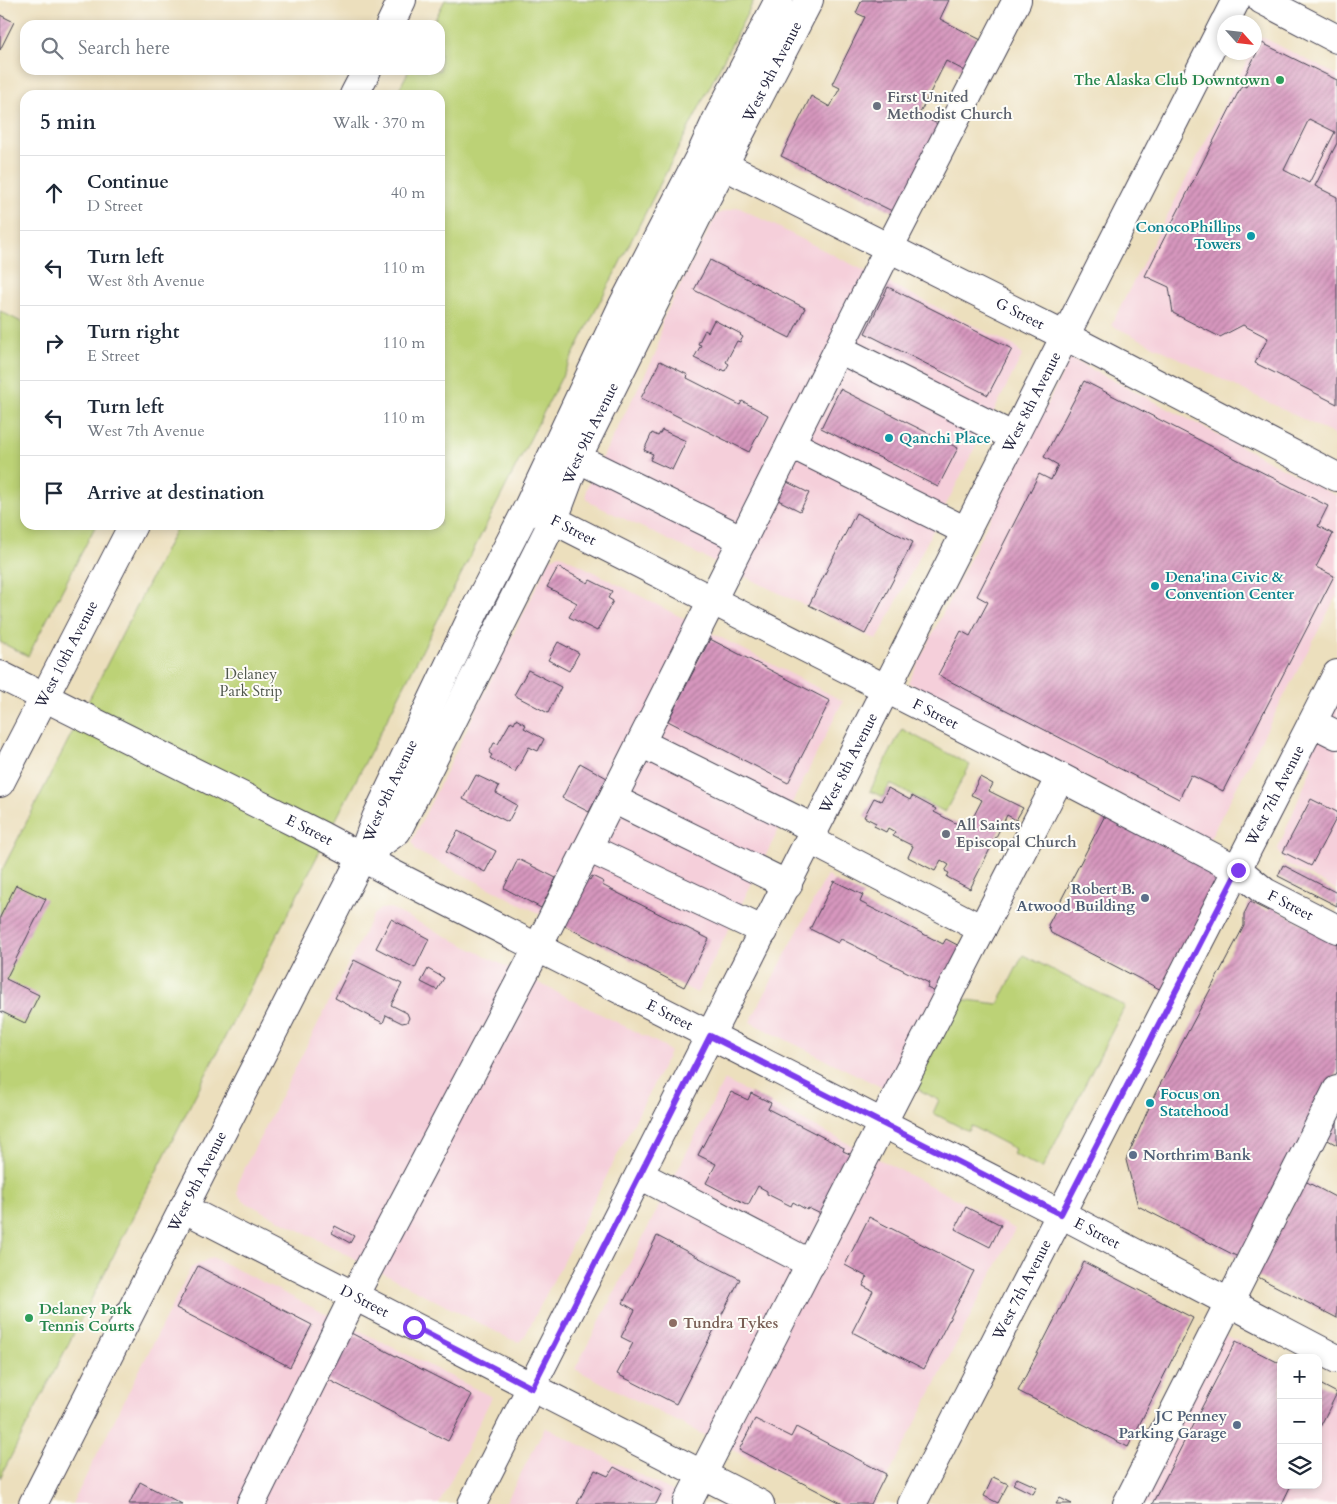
<!DOCTYPE html>
<html lang="en">
<head>
<meta charset="utf-8">
<style>
  :root { --surface:#fff; --page:#f2f2f3; --text:#1f2937; --muted:#747a83; --line:#e0e1e3 }
  body { margin:0; font-family:Cardo,serif; background:var(--page); color:var(--text) }
  .controls { position:absolute; right:15px; bottom:15px; display:grid; overflow:hidden; border-radius:10px; box-shadow:0 2px 8px #0003 }
  .controls button { width:45px; height:45px; display:grid; place-items:center; padding:0; border:0; border-bottom:1px solid var(--line); background:var(--surface); color:var(--text); font:25px sans-serif }
  .compass { position:absolute; left:1217px; top:15px; width:45px; height:45px; border-radius:50%; background:var(--surface); box-shadow:0 2px 8px #0003; rotate:117deg }
  .stop { position:absolute; width:15px; height:15px; margin:-11px; border:4px solid #7c3aed; border-radius:50%; background:#fff }
  .stop.end { background:#7c3aed; border-color:#fff; box-shadow:0 1px 5px #0008 }
  .list { margin:0; padding:0; list-style:none }
  h2 { display:flex; justify-content:space-between; align-items:center; height:65px; margin:0; padding:0 20px; font-size:21px }
  h2 small { font-size:16px; font-weight:400; color:var(--muted) }
  .list li { display:grid; grid-template-columns:32px 1fr auto; gap:15px; align-items:center; box-sizing:border-box; height:75px; padding:0 20px; border-top:1px solid var(--line) }
  .list b { display:block; font-size:19px; white-space:nowrap }
  .list p { margin:0; font-size:16px; white-space:nowrap; color:var(--muted) }
  .list em { font-size:16px; font-style:normal; color:var(--muted) }
  .icon { flex:none; width:28px; height:28px; fill:none; stroke:currentColor; stroke-width:2; stroke-linecap:round; stroke-linejoin:round }
  .map { position:relative; flex:none; width:1337px; height:1504px; overflow:hidden }
  .search { position:absolute; background:var(--surface); box-shadow:0 2px 8px #0003; left:20px; top:20px; width:425px; height:55px; display:flex; align-items:center; gap:12px; box-sizing:border-box; padding:0 18px; border-radius:15px; color:var(--muted); font-size:19px }
  .panel { position:absolute; background:var(--surface); box-shadow:0 2px 8px #0003; left:20px; top:90px; width:425px; height:440px; border-radius:15px }
  .map>svg:first-child { display:block }
  .built { fill:#f5cfda }
  .green { fill:#bcd276; stroke:#6f7a58 }
  .building { fill:url(#building-hatch); fill-rule:evenodd }
  .lines { fill:none; stroke-linecap:round; stroke-linejoin:round }
  .minor-casing { stroke:#403e4e; stroke-width:30 }
  .minor { stroke:#fff; stroke-width:28 }
  .route { stroke:#7c3aed; stroke-width:6 }
  .leisure-dot { fill:#2e9e5b; stroke:#fdfcf7; stroke-width:2 }
  .worship-dot { fill:#6b7280; stroke:#fdfcf7; stroke-width:2 }
  .culture-dot { fill:#0f9aa8; stroke:#fdfcf7; stroke-width:2 }
  .service-dot { fill:#5c6f8a; stroke:#fdfcf7; stroke-width:2 }
  .education-dot { fill:#8d6e63; stroke:#fdfcf7; stroke-width:2 }
  .labels { text-anchor:middle; stroke-width:4; stroke-linejoin:round; paint-order:stroke }
  .street-label { font-size:15px; fill:#22223b; stroke:#fdfcf7 }
  .leisure-label { font-size:15px; font-weight:bold; fill:#27864d; stroke:#fdfcf7; text-anchor:end }
  .worship-label { font-size:15px; font-weight:bold; fill:#5b616d; stroke:#fdfcf7; text-anchor:start }
  .culture-label { font-size:15px; font-weight:bold; fill:#0d838f; stroke:#fdfcf7; text-anchor:start }
  .park-label { font-size:15px; fill:#50574d; stroke:#fdfcf7 }
  .service-label { font-size:15px; font-weight:bold; fill:#4e5e75; stroke:#fdfcf7; text-anchor:end }
  .education-label { font-size:15px; font-weight:bold; fill:#785e54; stroke:#fdfcf7; text-anchor:start }
</style>
</head>
<body>
<div class="map">
<svg width="1337" height="1504" viewBox="0 0 1337 1504">
  <defs>
    <pattern id="building-hatch" width="6" height="6" patternUnits="userSpaceOnUse" patternTransform="scale(1.25)"><rect width="6" height="6" fill="#d797be"/><path d="M-1 1l2-2M0 6l6-6M5 7l2-2" fill="none" stroke="#ae7b9c"/></pattern>
  </defs>
  <rect width="100%" height="100%" fill="#fdfcf7"/>
  <filter id="ink" filterUnits="userSpaceOnUse"><feTurbulence type="fractalNoise" baseFrequency=".02" numOctaves="2"/><feDisplacementMap in="SourceGraphic" scale="10" xChannelSelector="R" yChannelSelector="G"/><feConvolveMatrix kernelMatrix="1 2 1 2 8 2 1 2 1" color-interpolation-filters="sRGB"/></filter>
  <filter id="wash" filterUnits="userSpaceOnUse"><feTurbulence type="fractalNoise" baseFrequency=".0096" numOctaves="4" result="noise"/><feDisplacementMap in="SourceGraphic" scale="20" xChannelSelector="R" yChannelSelector="G"/><feGaussianBlur stdDeviation="1.12" result="paint"/><feColorMatrix in="noise" values="0 0 0 0 0 0 0 0 0 0 0 0 0 0 0 0 0 1.4 0 .05"/><feComposite in="paint" operator="in"/></filter>
  <g filter="url(#wash)">
    <rect width="100%" height="100%" fill="#ecdfbd"/>
    <!-- built -->
    <g class="built">
      <polygon points="1260,36 1337,75 1337,436 1111,325 1251,53 1254,52 1255,46"/>
      <polygon points="738,207 1016,347 1022,356 877,640 591,503 586,497 586,489 657,351 662,321 717,214"/>
      <polygon points="1070,358 1337,496 1337,595 1208,842 908,683"/>
      <polygon points="559,554 843,701 697,993 416,851 412,841 550,559"/>
      <polygon points="1337,698 1337,890 1285,863 1278,849 1312,766 1305,762"/>
      <polygon points="827,875 834,881 863,895 860,902 943,944 946,939 970,952 897,1095 750,1022"/>
      <polygon points="390,908 664,1046 670,1052 525,1336 519,1342 510,1339 243,1201 237,1193 238,1181 373,915 380,909"/>
      <polygon points="724,1080 1015,1229 874,1504 838,1504 575,1369"/>
      <polygon points="212,1257 492,1397 439,1504 72,1504 191,1268"/>
      <polygon points="1216,1330 1281,1364 1281,1485 1318,1485 1318,1383 1337,1393 1337,1504 1127,1504"/>
      <polygon points="545,1427 698,1504 505,1504"/>
    </g>
    <!-- green -->
    <g class="green">
      <polygon points="445,0 754,0 0,1478 0,874 178,525 440,525 440,95 396,95 409,70 440,70 440,25 432,25"/>
      <polygon points="0,311 25,324 25,525 96,525 28,656 0,642"/>
      <polygon points="902,729 970,765 945,812 890,784 883,797 870,791"/>
      <polygon points="1023,955 1125,1006 1042,1169 1013,1154 1015,1149 971,1126 968,1131 933,1113 939,1100 915,1088 960,999 998,1004"/>
    </g>
    <g id="blocks">
      <!-- building -->
      <g class="building">
        <polygon points="862,0 949,0 940,19 985,42 969,73 946,61 919,115 940,125 896,213 781,156 811,96 830,107 840,88 832,84 865,17 856,13"/>
        <polygon points="0,15 14,22 0,50"/>
        <path d="M1262 43 1337 80V143L1315 186 1337 197V404L1255 363 1268 338 1243 325 1220 337 1173 313 1169 287 1145 276 1242 85 1246 87 1250 80 1244 77ZM1309 119 1335 132 1309 183 1284 170Z"/>
        <polygon points="710,260 805,308 790,338 694,290"/>
        <polygon points="888,287 1012,349 988,395 865,333"/>
        <polygon points="714,320 741,334 740,335 743,337 740,342 737,341 726,362 729,364 725,371 722,369 721,371 694,358 701,345 698,344 705,330 708,332"/>
        <polygon points="660,361 688,375 687,378 740,405 742,401 768,415 749,452 641,398"/>
        <polygon points="1084,381 1328,506 1318,526 1333,534 1316,567 1334,576 1223,791 1191,775 1179,799 938,675 961,631 970,636 988,602 977,596 1039,474 1051,480 1058,465 1044,457"/>
        <polygon points="840,389 958,448 938,487 821,428"/>
        <polygon points="662,430 686,441 672,470 650,460 653,454 644,450 652,433 658,436"/>
        <polygon points="787,482 809,493 800,511 778,500"/>
        <polygon points="856,513 913,542 865,634 809,605"/>
        <polygon points="558,567 588,583 590,580 612,591 608,598 613,601 597,631 569,617 577,603 547,587"/>
        <polygon points="710,639 830,701 788,783 668,721"/>
        <polygon points="558,642 579,653 569,671 548,660"/>
        <polygon points="528,670 561,687 548,713 514,695"/>
        <polygon points="516,719 526,725 524,728 544,739 538,751 529,747 515,772 490,758 492,755 489,753 494,743 498,744 511,721 514,723"/>
        <polygon points="580,763 607,778 589,812 562,798"/>
        <polygon points="476,775 499,786 496,793 517,805 508,822 463,799"/>
        <polygon points="980,777 993,784 989,791 1023,808 1016,820 1007,815 970,889 947,877 949,873 945,871 949,865 941,860 935,871 908,857 913,846 893,836 895,832 888,828 886,832 874,826 876,823 864,817 874,798 881,801 888,788 910,800 912,796 936,809 934,812 967,829 982,800 971,795"/>
        <polygon points="1311,799 1337,812 1337,817 1311,866 1283,852"/>
        <polygon points="1111,804 1241,864 1171,995 1051,933 1048,925"/>
        <polygon points="458,831 496,851 485,872 446,852"/>
        <polygon points="518,859 556,878 541,908 504,888"/>
        <polygon points="1283,865 1337,893 1337,906 1278,876"/>
        <polygon points="582,876 590,880 592,876 604,882 602,885 709,939 684,987 559,923"/>
        <polygon points="834,881 863,895 860,902 943,944 946,939 965,949 942,995 927,988 929,983 841,939 838,943 810,929"/>
        <polygon points="16,885 46,899 6,979 39,995 25,1023 0,1011 0,917"/>
        <polygon points="1273,900 1279,911 1337,943 1337,1072 1242,1259 1138,1206 1126,1160 1155,1094 1244,926 1244,914 1250,902 1268,911"/>
        <polygon points="391,919 429,939 415,968 376,948"/>
        <polygon points="354,960 402,984 391,1005 407,1013 409,1018 407,1022 402,1023 386,1015 383,1023 335,998"/>
        <polygon points="428,969 444,978 437,990 421,982"/>
        <polygon points="731,1092 748,1100 751,1093 771,1103 768,1109 844,1148 843,1151 852,1155 823,1215 808,1208 807,1210 793,1202 791,1206 767,1194 767,1191 758,1186 748,1205 706,1183 716,1164 698,1155"/>
        <polygon points="1337,1119 1337,1145 1326,1139"/>
        <polygon points="1305,1181 1337,1198 1337,1318 1256,1276"/>
        <polygon points="966,1207 1001,1225 990,1247 955,1229"/>
        <polygon points="869,1217 974,1271 924,1369 852,1332 873,1291 863,1286 867,1277 845,1265"/>
        <polygon points="335,1226 354,1236 350,1243 332,1233"/>
        <polygon points="657,1236 740,1279 676,1404 617,1374 633,1343 621,1337 635,1310 623,1303"/>
        <polygon points="1084,1262 1193,1318 1128,1447 1018,1391"/>
        <polygon points="198,1266 312,1325 290,1367 176,1308"/>
        <polygon points="347,1331 472,1395 448,1441 323,1377"/>
        <polygon points="1236,1341 1281,1364 1281,1485 1291,1485 1282,1504 1152,1504"/>
        <polygon points="1318,1383 1337,1393 1318,1431"/>
        <polygon points="755,1419 791,1437 796,1427 886,1474 871,1504 843,1504 739,1450"/>
        <polygon points="614,1467 662,1492 656,1504 577,1504 595,1470 608,1476"/>
        <polygon points="993,1477 1008,1484 998,1503 984,1496"/>
        <polygon points="1017,1478 1037,1487 1033,1494 1013,1484"/>
        <polygon points="140,1482 182,1504 129,1504"/>
        <polygon points="1060,1498 1072,1504 1056,1504"/>
      </g>
    </g>
  </g>
  <g filter="url(#ink)">
    <use href="#blocks" fill-opacity="0" stroke="#403e4e" stroke-width="1"/>
    <g class="lines">
      <defs>
        <g id="minor">
          <polyline points="1262,0 1337,39"/>
          <polyline points="1225,22 1236,0"/>
          <polyline points="390,25 402,0"/>
          <polyline points="354,95 367,70"/>
          <path id="s1" d="M707 157 1065 336 1337 477"/>
          <polyline points="839,349 1014,437"/>
          <polyline points="791,444 966,531"/>
          <polyline points="577,458 743,540"/>
          <path id="s2" d="M536 511 1060 777 1238 870 1265 892 1337 929"/>
          <path id="s3" d="M0 675 322 836 391 873 1061 1214 1337 1359"/>
          <polyline points="1313,723 1337,735"/>
          <polyline points="641,743 815,829"/>
          <path id="s4" d="M0 783 133 525"/>
          <polyline points="613,799 788,885"/>
          <polyline points="810,840 982,929"/>
          <polyline points="588,848 764,931"/>
          <path id="s5" d="M362 857 397 831 554 519 577 458 704 203 809 0"/>
          <polyline points="640,1175 811,1264"/>
          <path id="s6" d="M183 1208 760 1504"/>
          <path id="s7" d="M33 1504 362 857 376 818 478 604 528 507 623 305 701 154 716 121 779 0"/>
          <polyline points="251,1504 354,1296 538,947 889,248 1017,0"/>
          <path id="s8" d="M472 1504 1224 23"/>
          <polyline points="687,1504 1060,777"/>
          <path id="s9" d="M912 1504 1337 674"/>
          <polyline points="1127,1504 1337,1090"/>
        </g>
      </defs>
      <!-- minor casing -->
      <use href="#minor" class="minor-casing"/>
      <!-- minor -->
      <use href="#minor" class="minor"/>
    </g>
  </g>
  <g class="lines" filter="url(#ink)">
    <!-- route -->
    <polyline class="route" points="414,1327 532,1388 710,1036 1061,1214 1238,870"/>
  </g>
  <!-- markers -->
  <g class="leisure-dot">
    <circle cx="1280" cy="80" r="5"/>
    <circle cx="29" cy="1318" r="5"/>
  </g>
  <g class="worship-dot">
    <circle cx="877" cy="106" r="5"/>
    <circle cx="946" cy="834" r="5"/>
  </g>
  <g class="culture-dot">
    <circle cx="1251" cy="236" r="5"/>
    <circle cx="889" cy="438" r="5"/>
    <circle cx="1155" cy="586" r="5"/>
    <circle cx="1150" cy="1103" r="5"/>
  </g>
  <g class="service-dot">
    <circle cx="1145" cy="898" r="5"/>
    <circle cx="1133" cy="1155" r="5"/>
    <circle cx="1237" cy="1425" r="5"/>
  </g>
  <circle class="education-dot" cx="673" cy="1323" r="5"/>
  <g class="labels">
    <!-- street labels -->
    <g class="street-label">
      <text dy="5" stroke="none"><textPath href="#s5" startOffset="891">West 9th Avenue</textPath></text>
      <text dy="5" stroke="none"><textPath href="#s1" startOffset="350">G Street</textPath></text>
      <text dy="5" stroke="none"><textPath href="#s8" startOffset="1236">West 8th Avenue</textPath></text>
      <text dy="5" stroke="none"><textPath href="#s5" startOffset="486">West 9th Avenue</textPath></text>
      <text dy="5" stroke="none"><textPath href="#s2" startOffset="42">F Street</textPath></text>
      <text dy="5" stroke="none"><textPath href="#s4" startOffset="145">West 10th Avenue</textPath></text>
      <text dy="5" stroke="none"><textPath href="#s2" startOffset="448">F Street</textPath></text>
      <text dy="5" stroke="none"><textPath href="#s8" startOffset="831">West 8th Avenue</textPath></text>
      <text dy="5" stroke="none"><textPath href="#s7" startOffset="798">West 9th Avenue</textPath></text>
      <text dy="5" stroke="none"><textPath href="#s9" startOffset="796">West 7th Avenue</textPath></text>
      <text dy="5" stroke="none"><textPath href="#s3" startOffset="346">E Street</textPath></text>
      <text dy="5" stroke="none"><textPath href="#s2" startOffset="852">F Street</textPath></text>
      <text dy="5" stroke="none"><textPath href="#s3" startOffset="751">E Street</textPath></text>
      <text dy="5" stroke="none"><textPath href="#s7" startOffset="362">West 9th Avenue</textPath></text>
      <text dy="5" stroke="none"><textPath href="#s3" startOffset="1231">E Street</textPath></text>
      <text dy="5" stroke="none"><textPath href="#s9" startOffset="241">West 7th Avenue</textPath></text>
      <text dy="5" stroke="none"><textPath href="#s6" startOffset="204">D Street</textPath></text>
    </g>
    <!-- leisure labels -->
    <g class="leisure-label">
      <text x="1270" y="85">The Alaska Club Downtown</text>
      <text x="39" y="1314" text-anchor="start">Delaney Park<tspan x="39" dy="17">Tennis Courts</tspan></text>
    </g>
    <!-- worship labels -->
    <g class="worship-label">
      <text x="887" y="102">First United<tspan x="887" dy="17">Methodist Church</tspan></text>
      <text x="956" y="830">All Saints<tspan x="956" dy="17">Episcopal Church</tspan></text>
    </g>
    <!-- culture labels -->
    <g class="culture-label">
      <text x="1241" y="232" text-anchor="end">ConocoPhillips<tspan x="1241" dy="17">Towers</tspan></text>
      <text x="899" y="443">Qanchi Place</text>
      <text x="1165" y="582">Dena'ina Civic &amp;<tspan x="1165" dy="17">Convention Center</tspan></text>
      <text x="1160" y="1099">Focus on<tspan x="1160" dy="17">Statehood</tspan></text>
    </g>
    <!-- park labels -->
    <g class="park-label">
      <text x="251" y="679">Delaney<tspan x="251" dy="17">Park Strip</tspan></text>
    </g>
    <!-- service labels -->
    <g class="service-label">
      <text x="1135" y="894">Robert B.<tspan x="1135" dy="17">Atwood Building</tspan></text>
      <text x="1143" y="1160" text-anchor="start">Northrim Bank</text>
      <text x="1227" y="1421">JC Penney<tspan x="1227" dy="17">Parking Garage</tspan></text>
    </g>
    <!-- education labels -->
    <g class="education-label">
      <text x="683" y="1328">Tundra Tykes</text>
    </g>
  </g>
</svg>
<div class="controls">
<button>+</button>
<button>−</button>
<button><svg class="icon" aria-label="layers" viewBox="0 0 24 24"><path d="M12 4l9 5-9 5-9-5zM3 14l9 5 9-5"/></svg></button>
</div>
<svg class="compass" viewBox="-18 -18 36 36"><path d="M0-13l5 13h-10z" fill="#e53935"/><path d="M0 13l5-13h-10z" fill="#747a83"/></svg>
<div class="stop" style="left:414px;top:1327px"></div>
<div class="stop end" style="left:1238px;top:870px"></div>
<div class="search"><svg class="icon" aria-label="search" viewBox="0 0 24 24"><circle cx="10" cy="10" r="6"/><path d="M15 15l6 6"/></svg>Search here</div>
<section class="panel">
<h2>5 min<small>Walk · 370 m</small></h2>
<ul class="list">
<li><svg class="icon" aria-label="ahead" viewBox="0 0 24 24"><path d="M12 20V5M6 11l6-6 6 6"/></svg><div><b>Continue</b><p>D Street</p></div><em>40 m</em></li>
<li><svg class="icon" aria-label="left" viewBox="0 0 24 24"><path d="M17 20v-9H6M10 6l-5 5 5 5"/></svg><div><b>Turn left</b><p>West 8th Avenue</p></div><em>110 m</em></li>
<li><svg class="icon" aria-label="right" viewBox="0 0 24 24"><path d="M7 20v-9h11M14 6l5 5-5 5"/></svg><div><b>Turn right</b><p>E Street</p></div><em>110 m</em></li>
<li><svg class="icon" aria-label="left" viewBox="0 0 24 24"><path d="M17 20v-9H6M10 6l-5 5 5 5"/></svg><div><b>Turn left</b><p>West 7th Avenue</p></div><em>110 m</em></li>
<li><svg class="icon" aria-label="arrive" viewBox="0 0 24 24"><path d="M6 21V4h12l-3 4 3 4H6"/></svg><div><b>Arrive at destination</b></div></li>
</ul>
</section>
</div>
</body>
</html>
